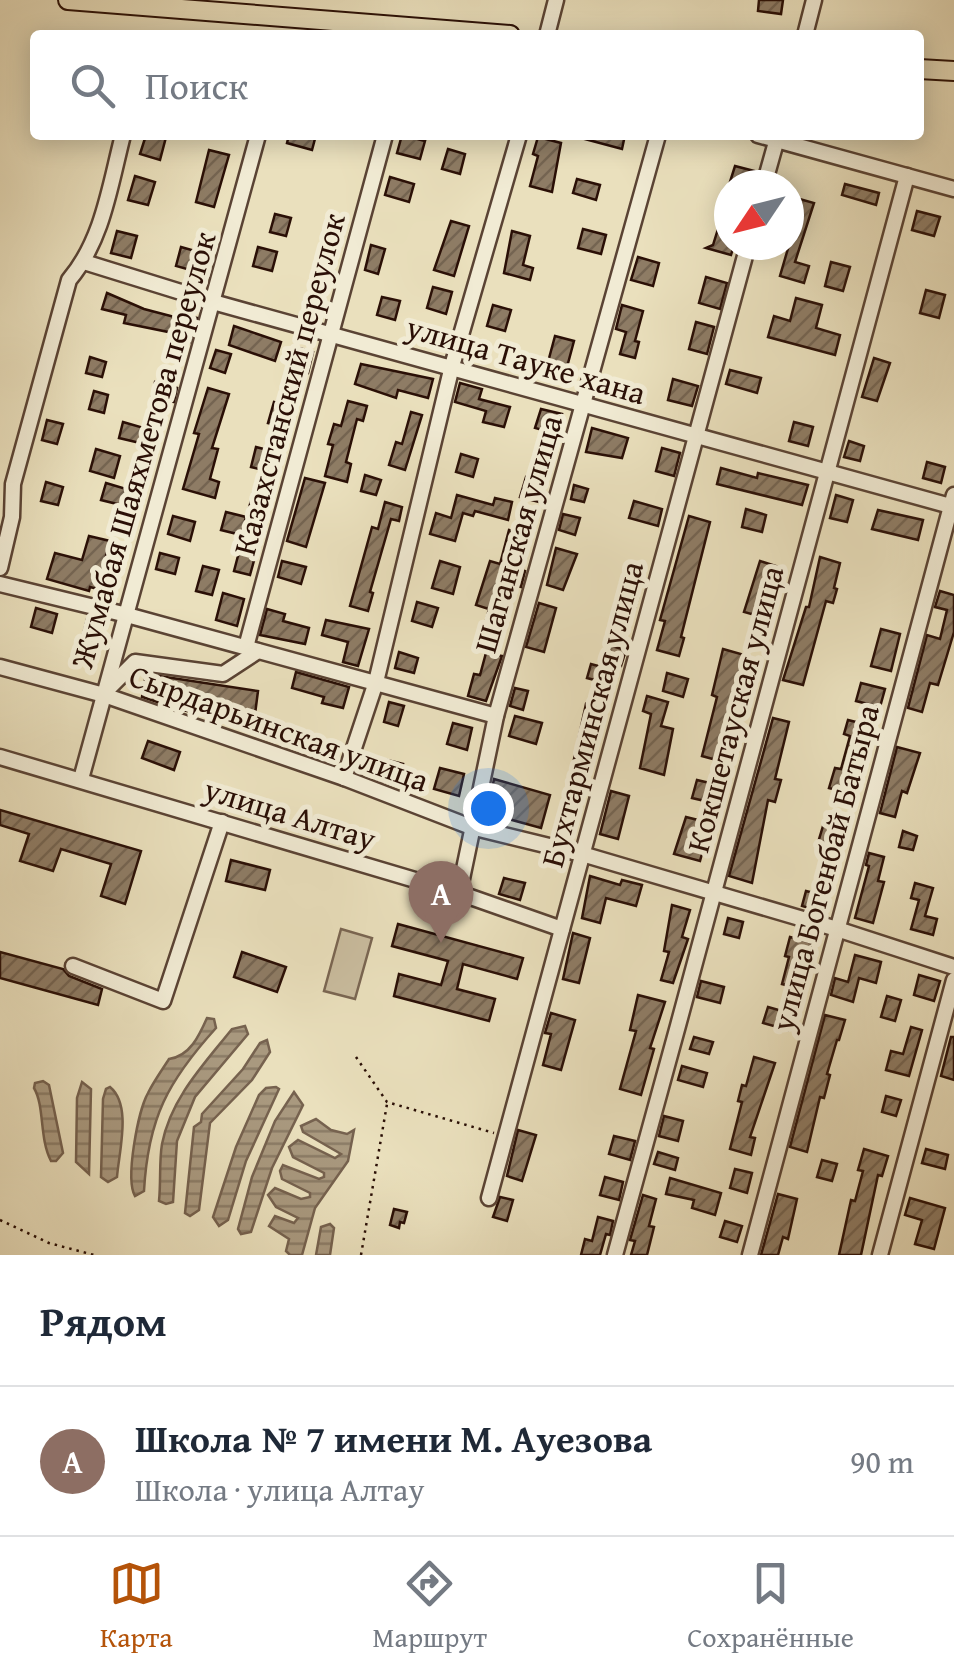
<!DOCTYPE html>
<html lang="ru">
<head>
<meta charset="utf-8">
<style>
  :root { --surface:#fff; --page:#f6f6f7; --text:#1f2937; --muted:#747a83; --line:#e0e1e3; --accent:#b45309 }
  body { margin:0; font-family:"Gentium Book Plus",serif; background:var(--page); color:var(--text) }
  .compass { position:absolute; left:714px; top:170px; width:90px; height:90px; border-radius:50%; background:var(--surface); box-shadow:0 5px 25px #0003; rotate:235deg }
  .you { position:absolute; left:488px; top:808px; width:35px; height:35px; margin:-25px; border:8px solid #fff; border-radius:50%; background:#1a73e8; box-shadow:0 0 0 15px #1a73e833 }
  .badge { display:grid; place-items:center; width:65px; height:65px; border-radius:50%; background:var(--accent); color:#fff; font-size:32px; font-weight:700 }
  .pin { position:absolute; translate:-50% -82px; filter:drop-shadow(0 2px 5px #0008) }
  .pin::after { content:''; position:absolute; top:52px; width:35px; height:30px; background:inherit; clip-path:polygon(0 0,100% 0,50% 100%) }
  .list { margin:0; padding:0; list-style:none }
  h2 { display:flex; justify-content:space-between; align-items:center; height:130px; margin:0; padding:0 40px; font-size:42px }
  h2 small { font-size:32px; font-weight:400; color:var(--muted) }
  .list li { display:grid; grid-template-columns:65px 1fr auto; gap:30px; align-items:center; box-sizing:border-box; height:150px; padding:0 40px; border-top:2px solid var(--line) }
  .list b { display:block; font-size:38px; white-space:nowrap }
  .list p { margin:0; font-size:32px; white-space:nowrap; color:var(--muted) }
  .list em { font-size:32px; font-style:normal; color:var(--muted) }
  .icon { flex:none; width:55px; height:55px; fill:none; stroke:currentColor; stroke-width:2; stroke-linecap:round; stroke-linejoin:round }
  .map { position:relative; flex:none; width:954px; height:1255px; overflow:hidden }
  .search { position:absolute; background:var(--surface); box-shadow:0 5px 25px #0003; left:30px; right:30px; top:30px; height:110px; display:flex; align-items:center; gap:25px; box-sizing:border-box; padding:0 35px; border-radius:10px; color:var(--muted); font-size:38px }
  .sheet { height:280px; background:var(--surface) }
  nav { display:flex; justify-content:space-around; align-items:center; box-sizing:border-box; height:140px; border-top:2px solid var(--line); background:var(--surface); font-size:28px; color:var(--muted) }
  nav a { display:grid; justify-items:center; gap:5px }
  nav .on { color:var(--accent) }
  .map>svg:first-child { display:block }
  .pitch { fill:#c9bc9e; stroke:#7a6652; stroke-width:2.5 }
  .water { fill:url(#water-rules); stroke:#76624f; stroke-width:2.5 }
  .building { fill:url(#building-hatch); stroke:#2a0f06; stroke-width:2.5 }
  .lines { fill:none; stroke-linecap:round; stroke-linejoin:round }
  .minor-casing { stroke:#5a4334; stroke-width:19 }
  .major-casing { stroke:#2a0f06; stroke-width:22 }
  .path { stroke:#2a0f06; stroke-width:2.5; stroke-dasharray:2.5 5; stroke-linecap:butt }
  .minor { stroke:#f1ebd4; stroke-width:14 }
  .major { stroke:#eae0bd; stroke-width:18 }
  .labels { text-anchor:middle; stroke-width:10; stroke-linejoin:round; paint-order:stroke }
  .street-label { font-size:32px; fill:#2a0f06; stroke:#f1ebd4 }
</style>
</head>
<body>
<div class="map">
<svg width="954" height="1255" viewBox="0 0 954 1255">
  <defs>
    <pattern id="water-rules" width="6" height="5" patternUnits="userSpaceOnUse" patternTransform="scale(2.5)"><rect width="6" height="5" fill="#a9997f"/><path d="M0 2.5h6" fill="none" stroke="#8a7b66"/></pattern>
    <pattern id="building-hatch" width="6" height="6" patternUnits="userSpaceOnUse" patternTransform="scale(2.5)"><rect width="6" height="6" fill="#8e7c65"/><path d="M-1 1l2-2M0 6l6-6M5 7l2-2" fill="none" stroke="#746451"/></pattern>
  </defs>
  <rect width="100%" height="100%" fill="#eae0bd"/>
  <filter id="stains"><feTurbulence type="fractalNoise" baseFrequency=".002" numOctaves="4"/><feColorMatrix values="0 0 0 0 .2 0 0 0 0 .09 0 0 0 0 .02 0 0 0 .5 -.17"/></filter>
  <radialGradient id="worn" r=".72"><stop offset=".6" stop-color="#630" stop-opacity="0"/><stop offset="1" stop-color="#630" stop-opacity=".3"/></radialGradient>
  <!-- pitch -->
  <polygon class="pitch" points="341,929 372,938 355,999 324,991"/>
  <!-- water -->
  <g class="water">
    <path d="M207 1018 214 1019 216 1028C168 1081 148 1118 144 1191L135 1196C125 1179 138 1111 148 1093 154 1081 162 1070 169 1059 190 1056 199 1036 207 1018Z"/>
    <path d="M245 1026 248 1034 195 1097 177 1141 173 1202 166 1204 159 1201C161 1182 159 1162 162 1144 171 1098 204 1064 232 1029Z"/>
    <polygon points="267,1040 270,1052 252,1080 210,1123 199,1210 190,1216 185,1213 194,1127 201,1122 202,1114 243,1069 260,1043"/>
    <path d="M43 1081 49 1085 63 1153 56 1161H51C39 1138 45 1107 34 1088L35 1083Z"/>
    <polygon points="82,1082 91,1089 89,1174 76,1162 77,1098"/>
    <path d="M110 1087C132 1105 119 1151 117 1177L108 1182 101 1177 103 1099 106 1089Z"/>
    <polygon points="276,1087 279,1089 246,1161 228,1220 219,1226 213,1217 236,1147 259,1095 266,1088"/>
    <polygon points="294,1092 303,1105 272,1168 251,1232 241,1234 238,1229 252,1177 275,1121"/>
    <polygon points="316,1119 331,1130 347,1134 354,1130 348,1161 315,1208 302,1255 290,1255 286,1251 289,1239 269,1226 275,1216 294,1223 298,1218 276,1207 268,1195 275,1188 301,1199 310,1197 310,1193 282,1179 280,1171 283,1165 319,1179 324,1177 324,1173 293,1157 289,1147 298,1140 335,1158 341,1154 303,1132 301,1126"/>
    <polygon points="330,1224 334,1228 330,1255 316,1255 321,1227"/>
  </g>
  <!-- building -->
  <g class="building">
    <polygon points="759,0 783,0 781,14 758,11"/>
    <polygon points="146,135 166,137 160,160 140,154"/>
    <polygon points="289,135 316,135 312,150 287,143"/>
    <polygon points="402,135 425,141 420,159 397,153"/>
    <polygon points="581,135 625,135 622,149 581,138"/>
    <polygon points="538,137 561,143 552,192 530,186 538,156 533,154"/>
    <polygon points="448,149 465,154 460,174 442,169"/>
    <polygon points="209,150 229,155 214,207 196,202"/>
    <polygon points="735,166 754,171 750,185 729,185"/>
    <polygon points="135,176 155,182 148,205 128,200"/>
    <polygon points="390,177 414,184 409,202 385,195"/>
    <polygon points="577,179 600,185 596,200 573,193"/>
    <polygon points="845,184 879,193 876,205 842,195"/>
    <polygon points="789,196 814,203 795,262 809,266 804,283 780,276 789,245"/>
    <polygon points="917,211 940,217 934,236 912,230"/>
    <polygon points="275,214 291,218 286,236 270,232"/>
    <polygon points="451,221 469,226 454,276 434,270"/>
    <polygon points="583,229 606,235 601,254 578,248"/>
    <polygon points="718,229 729,232 729,245 734,245 731,255 706,248 713,245"/>
    <polygon points="117,231 137,236 131,258 111,253"/>
    <polygon points="512,231 530,236 523,265 533,268 530,280 504,273"/>
    <polygon points="371,245 385,249 378,274 365,270"/>
    <polygon points="181,247 206,254 201,273 176,266"/>
    <polygon points="258,247 277,252 272,271 253,266"/>
    <polygon points="638,257 659,263 653,286 631,280"/>
    <polygon points="831,262 850,267 843,291 825,286"/>
    <polygon points="706,277 727,283 720,309 699,303"/>
    <polygon points="433,287 452,292 446,314 427,308"/>
    <polygon points="926,290 945,295 939,318 920,313"/>
    <polygon points="107,293 144,309 182,319 183,315 197,318 190,342 176,338 178,334 124,323 126,315 102,309"/>
    <polygon points="382,297 400,301 395,320 377,315"/>
    <polygon points="796,298 822,305 816,328 840,335 835,355 768,337 774,316 790,321"/>
    <polygon points="493,305 511,310 505,331 487,326"/>
    <polygon points="622,305 643,311 635,341 639,342 635,358 620,354 626,332 616,329"/>
    <polygon points="696,322 714,327 707,354 689,349"/>
    <polygon points="234,326 281,342 275,361 229,345"/>
    <polygon points="555,336 574,341 567,367 548,362"/>
    <polygon points="296,347 313,352 308,373 290,368"/>
    <polygon points="216,350 231,354 225,373 210,368"/>
    <polygon points="90,357 106,362 102,377 86,373"/>
    <polygon points="874,358 890,363 877,401 862,397"/>
    <polygon points="361,364 433,379 428,398 398,390 396,398 355,384"/>
    <polygon points="730,370 761,378 757,393 726,384"/>
    <polygon points="673,379 698,386 692,406 668,400"/>
    <polygon points="155,382 177,388 174,402 169,401 162,425 147,421"/>
    <polygon points="460,383 482,389 479,399 510,407 504,427 483,422 486,411 455,402"/>
    <polygon points="208,388 229,394 212,448 218,449 210,479 219,482 215,498 183,489 199,434 194,433"/>
    <polygon points="94,391 108,395 104,413 89,409"/>
    <polygon points="348,401 367,406 363,421 357,419 346,462 351,464 347,482 325,476 333,445 328,444 334,424 341,426"/>
    <polygon points="274,402 290,406 285,427 268,423"/>
    <polygon points="541,409 562,414 557,434 535,428"/>
    <polygon points="411,412 422,415 405,470 389,465 396,442 402,444"/>
    <polygon points="47,420 63,424 57,444 42,440"/>
    <polygon points="123,422 144,428 140,443 119,438"/>
    <polygon points="794,422 813,427 808,446 789,441"/>
    <polygon points="592,428 628,438 622,458 586,452"/>
    <polygon points="849,441 864,446 860,461 844,457"/>
    <polygon points="256,447 279,453 274,473 251,467"/>
    <polygon points="662,448 680,453 674,476 656,471"/>
    <polygon points="96,449 120,456 114,478 90,471"/>
    <polygon points="461,454 478,459 473,477 456,472"/>
    <polygon points="927,462 945,467 941,483 923,478"/>
    <polygon points="721,468 757,478 758,473 808,485 802,505 717,484"/>
    <polygon points="365,475 381,480 376,495 361,491"/>
    <polygon points="526,477 544,482 539,502 520,497"/>
    <polygon points="305,478 325,483 306,547 287,541"/>
    <polygon points="46,482 63,487 58,505 41,501"/>
    <polygon points="106,483 133,491 129,507 101,500"/>
    <polygon points="574,485 588,489 584,502 571,499"/>
    <polygon points="254,490 272,494 267,513 249,508"/>
    <polygon points="457,495 493,505 495,498 512,502 508,520 475,511 473,516 463,513 455,541 430,534 436,513 451,518"/>
    <polygon points="836,495 853,500 847,522 830,518"/>
    <polygon points="634,501 662,509 658,526 629,518"/>
    <polygon points="385,502 402,507 399,521 391,519 370,592 373,593 368,611 350,606 372,527 378,529"/>
    <polygon points="746,509 766,515 762,532 742,527"/>
    <polygon points="124,510 138,514 133,533 118,529"/>
    <polygon points="878,510 923,520 918,540 872,529"/>
    <polygon points="226,512 246,517 241,535 221,530"/>
    <polygon points="563,514 580,518 575,535 559,530"/>
    <polygon points="173,516 195,522 190,541 168,534"/>
    <polygon points="689,516 710,522 681,637 684,638 679,656 657,650 665,621 660,620"/>
    <polygon points="509,530 525,535 516,568 525,571 521,587 511,584 496,655 502,656 486,701 468,696 474,674 480,675 490,638 482,635 489,609 476,605 490,561 500,564"/>
    <polygon points="89,536 110,541 103,567 120,571 114,593 90,587 89,591 47,579 55,553 82,560"/>
    <polygon points="556,548 577,554 563,590 547,585"/>
    <polygon points="239,552 255,557 250,575 234,571"/>
    <polygon points="160,553 179,558 175,574 156,569"/>
    <polygon points="820,557 840,563 834,588 837,589 833,603 826,601 803,685 783,680 806,607 809,607"/>
    <polygon points="282,561 306,567 301,584 278,577"/>
    <polygon points="440,561 460,567 453,594 432,588"/>
    <polygon points="760,561 776,566 762,617 744,612"/>
    <polygon points="203,566 219,570 212,595 196,591"/>
    <polygon points="940,591 954,595 954,632 938,685 930,683 922,712 908,708 927,635 940,639 947,610 935,607"/>
    <polygon points="223,593 244,599 237,626 216,620"/>
    <polygon points="618,593 638,598 630,624 611,619"/>
    <polygon points="417,602 438,608 432,627 412,621"/>
    <polygon points="539,603 556,608 544,652 526,647"/>
    <polygon points="36,608 57,614 52,633 31,627"/>
    <polygon points="267,609 285,614 283,621 309,628 305,644 260,635"/>
    <polygon points="87,619 100,622 95,641 82,638"/>
    <polygon points="326,620 369,629 358,666 343,662 348,642 322,635"/>
    <polygon points="881,629 900,634 891,671 871,666"/>
    <polygon points="608,645 626,650 621,666 615,664 610,684 587,678 591,664 602,667"/>
    <polygon points="723,649 748,656 720,761 702,756 717,697 712,695"/>
    <polygon points="399,652 418,658 414,673 395,668"/>
    <polygon points="296,672 349,687 343,708 322,703 324,697 292,688"/>
    <polygon points="667,673 688,679 683,697 663,691"/>
    <polygon points="146,674 258,691 254,722 181,710 142,697"/>
    <polygon points="861,683 885,689 880,707 856,701"/>
    <polygon points="515,688 528,691 523,710 510,706"/>
    <polygon points="647,696 668,702 661,726 673,729 664,775 640,768 651,714 643,711"/>
    <polygon points="389,702 404,706 398,726 384,722"/>
    <polygon points="586,704 604,710 592,764 574,759"/>
    <polygon points="515,716 542,723 536,744 509,736"/>
    <polygon points="773,718 789,722 775,779 781,780 775,802 768,800 752,883 729,876"/>
    <polygon points="848,720 872,726 864,768 860,767 853,794 829,788 835,768 841,769 850,736 844,734"/>
    <polygon points="453,723 472,728 467,750 447,744"/>
    <polygon points="148,741 180,752 174,770 142,758"/>
    <polygon points="897,747 920,753 907,793 902,791 895,817 880,813"/>
    <polygon points="379,758 403,764 397,786 373,778"/>
    <polygon points="440,768 464,774 459,796 434,789"/>
    <polygon points="494,779 550,795 541,828 487,813"/>
    <polygon points="697,780 714,784 709,802 692,798"/>
    <polygon points="611,791 629,796 618,839 600,834"/>
    <polygon points="0,810 141,851 125,904 101,896 111,864 61,849 53,871 20,861 29,834 0,825"/>
    <polygon points="686,817 706,822 698,849 703,850 700,861 674,854"/>
    <polygon points="823,826 847,833 841,853 817,846"/>
    <polygon points="903,831 917,836 913,850 899,847"/>
    <polygon points="869,853 884,857 878,881 884,882 873,923 855,918 869,866 866,865"/>
    <polygon points="231,860 270,870 265,890 226,881"/>
    <polygon points="590,876 620,885 622,880 642,885 636,906 606,898 600,923 582,918"/>
    <polygon points="504,878 525,883 520,900 499,894"/>
    <polygon points="915,883 933,888 925,916 937,919 933,935 911,929 919,900 911,898"/>
    <polygon points="806,891 826,896 822,912 802,906"/>
    <polygon points="672,905 690,910 682,937 688,939 673,983 661,980 669,952 664,951"/>
    <polygon points="728,918 743,922 739,938 724,934"/>
    <polygon points="398,924 523,958 517,979 463,964 457,989 495,999 489,1021 394,996 399,974 441,985 448,961 392,946"/>
    <polygon points="573,933 590,938 579,983 563,979"/>
    <polygon points="790,937 813,943 805,971 810,972 805,990 782,984 789,957 785,956"/>
    <polygon points="0,952 63,969 69,976 102,989 98,1005 0,978"/>
    <polygon points="242,952 286,967 277,992 234,977"/>
    <polygon points="855,955 881,962 876,983 859,978 853,1002 831,995 835,978 848,982"/>
    <polygon points="919,975 940,981 934,1001 914,995"/>
    <polygon points="701,981 724,987 720,1003 697,997"/>
    <polygon points="638,995 665,1002 650,1048 654,1049 641,1095 620,1089 636,1031 630,1030"/>
    <polygon points="887,996 901,1000 895,1021 881,1017"/>
    <polygon points="768,1007 793,1014 788,1030 763,1023"/>
    <polygon points="551,1013 575,1020 561,1070 543,1065 551,1034 545,1033"/>
    <polygon points="825,1015 845,1020 839,1040 837,1040 827,1074 830,1075 824,1098 820,1097 807,1152 790,1147"/>
    <polygon points="911,1027 922,1030 909,1076 886,1070 891,1051 903,1054"/>
    <polygon points="694,1037 713,1042 709,1054 690,1049"/>
    <polygon points="951,1037 954,1037 954,1080 941,1076"/>
    <polygon points="754,1057 775,1063 750,1137 755,1138 751,1155 730,1149 742,1102 738,1101 742,1085 746,1086"/>
    <polygon points="682,1066 707,1073 703,1087 678,1080"/>
    <polygon points="886,1096 901,1100 896,1116 882,1112"/>
    <polygon points="664,1116 683,1121 678,1141 659,1136"/>
    <polygon points="518,1130 536,1135 522,1181 507,1176"/>
    <polygon points="614,1136 635,1141 630,1160 609,1154"/>
    <polygon points="864,1149 888,1156 882,1176 878,1175 861,1255 839,1255 851,1200 855,1201 863,1171 858,1170"/>
    <polygon points="926,1149 948,1155 945,1169 922,1163"/>
    <polygon points="658,1152 678,1158 675,1170 654,1164"/>
    <polygon points="822,1160 837,1164 832,1181 817,1177"/>
    <polygon points="735,1169 752,1173 747,1193 730,1188"/>
    <polygon points="605,1177 623,1182 619,1200 600,1195"/>
    <polygon points="670,1178 721,1193 715,1215 692,1208 694,1200 666,1194"/>
    <polygon points="778,1194 797,1199 788,1239 783,1237 778,1255 761,1255"/>
    <polygon points="643,1195 656,1199 649,1226 654,1227 647,1255 631,1255 635,1241 630,1240"/>
    <polygon points="500,1197 513,1200 507,1221 493,1217"/>
    <polygon points="910,1198 945,1208 934,1249 915,1244 922,1220 905,1215"/>
    <polygon points="394,1209 407,1212 404,1223 400,1222 399,1228 390,1225"/>
    <polygon points="598,1217 613,1221 610,1235 606,1234 600,1255 581,1255 585,1239 592,1241"/>
    <polygon points="725,1221 742,1226 737,1242 720,1237"/>
  </g>
  <g class="lines">
    <defs>
      <g id="minor">
        <polyline points="547,35 556,0"/>
        <polyline points="805,35 814,0"/>
        <polyline points="758,135 954,189"/>
        <polyline points="764,185 778,135"/>
        <polyline points="84,262 213,302 954,507"/>
        <path d="M0 568 12 517 13 484 69 280C103 240 110 185 123 135"/>
        <polyline points="0,584 127,615 496,716"/>
        <polyline points="246,647 385,135"/>
        <polyline points="0,667 104,695 344,778 471,827 582,854 837,929 954,967"/>
        <polyline points="107,690 135,662 223,674 258,651"/>
        <polyline points="0,757 459,893 562,929"/>
        <polyline points="344,778 376,682 452,366 519,135"/>
        <polyline points="81,779 258,135"/>
        <polyline points="459,893 496,716 658,135"/>
        <polyline points="73,966 163,1001 222,822"/>
        <polyline points="489,1198 748,245"/>
        <path d="M615 1255C715 896 808 535 907 176"/>
        <polyline points="750,1255 954,495"/>
        <polyline points="880,1255 954,980"/>
      </g>
      <g id="major">
        <polyline points="68,0 510,35"/>
        <polyline points="919,69 954,71"/>
      </g>
    </defs>
    <!-- minor casing -->
    <use href="#minor" class="minor-casing"/>
    <!-- major casing -->
    <use href="#major" class="major-casing"/>
    <!-- path -->
    <g class="path">
      <polyline points="356,1057 387,1102 494,1133"/>
      <polyline points="0,1220 49,1243 94,1255"/>
      <polyline points="361,1255 387,1104"/>
    </g>
    <!-- minor -->
    <use href="#minor" class="minor"/>
    <!-- major -->
    <use href="#major" class="major"/>
  </g>
  <g class="labels">
    <!-- street labels -->
    <g class="street-label">
      <text transform="translate(526 360) rotate(16)" y="11">улица Тауке хана</text>
      <text transform="translate(289 384) rotate(-75)" y="11">Казахстанский переулок</text>
      <text transform="translate(143 450) rotate(-74)" y="11">Жумабая Шаяхметова переулок</text>
      <text transform="translate(518 534) rotate(-74)" y="11">Шаганская улица</text>
      <text transform="translate(735 709) rotate(-75)" y="11">Кокшетауская улица</text>
      <text transform="translate(592 714) rotate(-75)" y="11">Бухтарминская улица</text>
      <text transform="translate(279 728) rotate(20)" y="11">Сырдарьинская улица</text>
      <text transform="translate(290 814) rotate(17)" y="11">улица Алтау</text>
      <text transform="translate(825 868) rotate(-75)" y="11">улица Богенбай Батыра</text>
    </g>
  </g>
  <rect width="100%" height="100%" filter="url(#stains)"/>
  <rect width="100%" height="100%" fill="url(#worn)"/>
</svg>
<svg class="compass" viewBox="-18 -18 36 36"><path d="M0-13l5 13h-10z" fill="#e53935"/><path d="M0 13l5-13h-10z" fill="#747a83"/></svg>
<div class="you"></div>
<div class="pin badge" style="left:441px;top:943px;background:#8d6e63">A</div>
<div class="search"><svg class="icon" aria-label="search" viewBox="0 0 24 24"><circle cx="10" cy="10" r="6"/><path d="M15 15l6 6"/></svg>Поиск</div>
</div>
<section class="sheet">
<h2>Рядом<small></small></h2>
<ul class="list">
<li><span class="badge" style="background:#8d6e63">A</span><div><b>Школа № 7 имени М. Ауезова</b><p>Школа · улица Алтау</p></div><em>90 m</em></li>
</ul>
</section>
<nav>
<a class="on"><svg class="icon" aria-label="map" viewBox="0 0 24 24"><path d="M3 6l6-2 6 2 6-2v14l-6 2-6-2-6 2zM9 4v14M15 6v14"/></svg>Карта</a>
<a><svg class="icon" aria-label="directions" viewBox="0 0 24 24"><path d="M12 3l9 9-9 9-9-9zM9 14v-3h6M13 9l2 2-2 2"/></svg>Маршрут</a>
<a><svg class="icon" aria-label="saved" viewBox="0 0 24 24"><path d="M7 4h10v16l-5-4-5 4z"/></svg>Сохранённые</a>
</nav>
</body>
</html>
